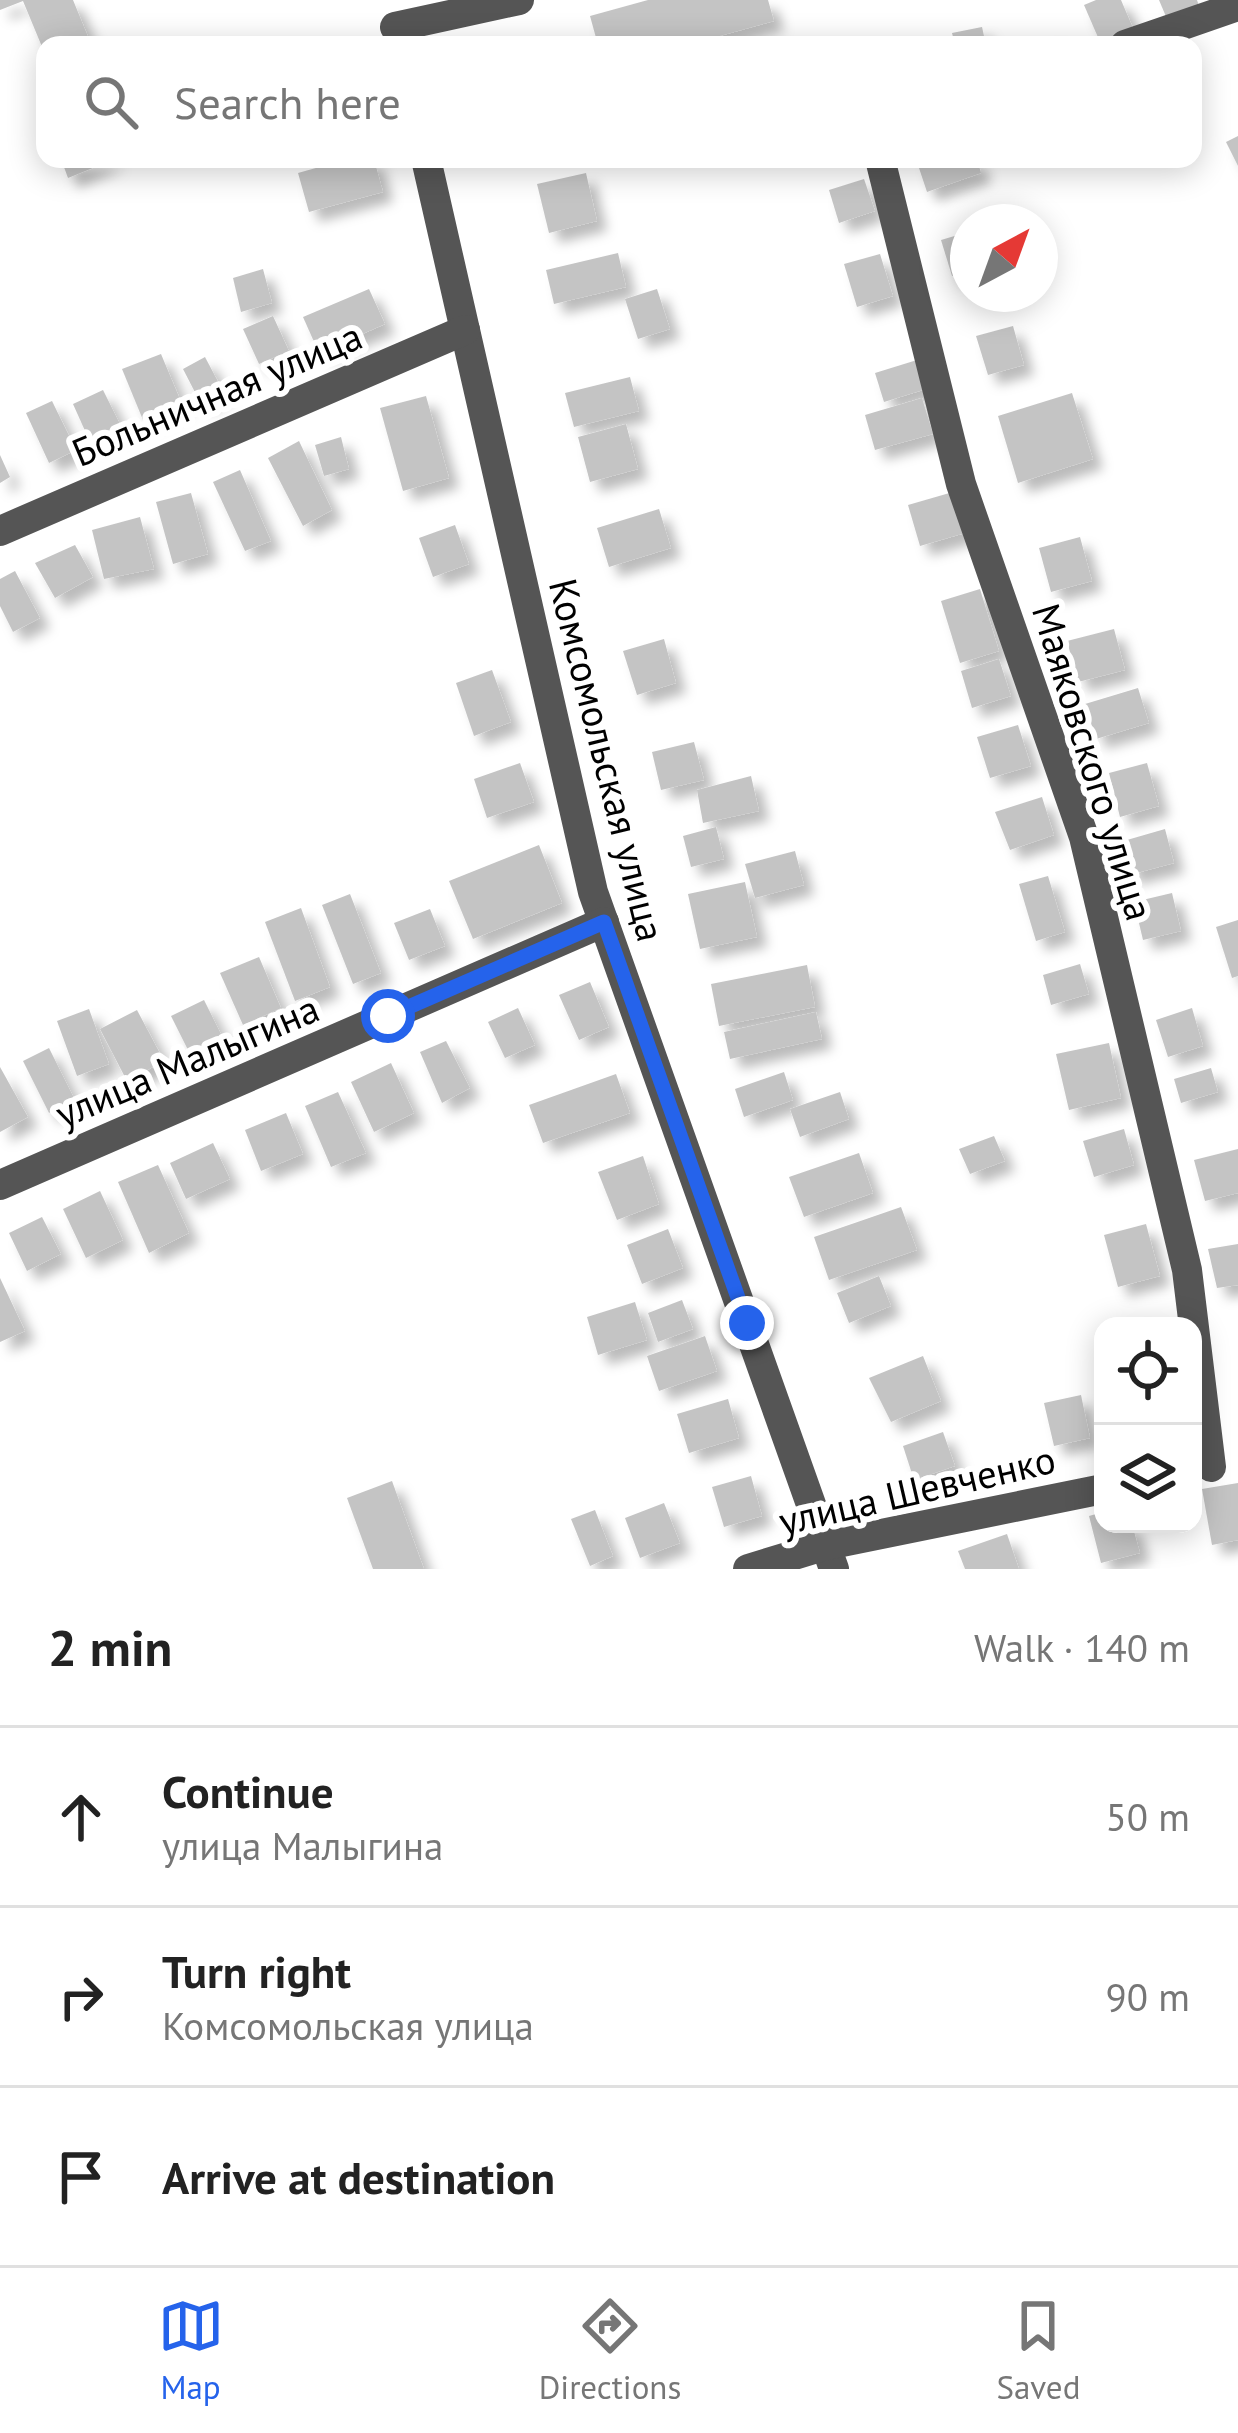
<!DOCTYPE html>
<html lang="en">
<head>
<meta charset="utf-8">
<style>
  :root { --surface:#fff; --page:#f2f2f2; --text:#222; --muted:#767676; --line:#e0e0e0; --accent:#2563eb }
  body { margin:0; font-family:"PT Sans",sans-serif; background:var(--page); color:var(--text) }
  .controls { position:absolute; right:36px; bottom:36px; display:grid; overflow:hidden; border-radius:24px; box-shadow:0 6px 30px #0003 }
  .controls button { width:108px; height:108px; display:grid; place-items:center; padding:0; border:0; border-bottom:3px solid var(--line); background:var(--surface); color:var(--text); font:60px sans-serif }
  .compass { position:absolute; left:950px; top:204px; width:108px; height:108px; border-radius:50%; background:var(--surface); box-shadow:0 6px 30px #0003; rotate:41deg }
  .stop { position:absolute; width:36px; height:36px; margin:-27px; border:9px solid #2563eb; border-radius:50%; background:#fff }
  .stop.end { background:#2563eb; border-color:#fff; box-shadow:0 3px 12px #0008 }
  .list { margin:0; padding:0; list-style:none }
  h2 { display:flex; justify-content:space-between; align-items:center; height:156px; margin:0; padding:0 48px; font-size:51px }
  h2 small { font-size:39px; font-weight:400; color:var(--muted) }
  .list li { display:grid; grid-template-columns:78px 1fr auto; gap:36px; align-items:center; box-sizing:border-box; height:180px; padding:0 48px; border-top:3px solid var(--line) }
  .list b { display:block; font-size:45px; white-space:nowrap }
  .list p { margin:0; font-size:39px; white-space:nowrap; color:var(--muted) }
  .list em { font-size:39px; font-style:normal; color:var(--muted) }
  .icon { flex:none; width:66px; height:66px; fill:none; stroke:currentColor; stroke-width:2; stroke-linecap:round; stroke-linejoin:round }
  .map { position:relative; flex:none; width:1238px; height:1569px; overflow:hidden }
  .search { position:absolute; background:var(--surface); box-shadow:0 6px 30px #0003; left:36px; right:36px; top:36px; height:132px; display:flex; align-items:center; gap:30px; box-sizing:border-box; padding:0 42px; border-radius:24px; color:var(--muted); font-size:45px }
  .sheet { height:696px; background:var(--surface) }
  nav { display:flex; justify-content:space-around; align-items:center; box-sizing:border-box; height:168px; border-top:3px solid var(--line); background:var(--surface); font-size:33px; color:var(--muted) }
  nav a { display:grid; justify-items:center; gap:6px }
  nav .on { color:var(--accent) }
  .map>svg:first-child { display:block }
  .building { fill:#c4c4c4; filter:url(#shadow) }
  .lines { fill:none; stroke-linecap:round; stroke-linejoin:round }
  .minor { stroke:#555; stroke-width:30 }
  .route { stroke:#2563eb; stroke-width:15 }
  .labels { text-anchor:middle; stroke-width:12; stroke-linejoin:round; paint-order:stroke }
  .street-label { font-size:39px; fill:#000; stroke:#fff }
</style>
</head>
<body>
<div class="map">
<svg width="1238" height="1569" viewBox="0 0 1238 1569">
  <defs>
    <filter id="shadow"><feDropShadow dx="10" dy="10" stdDeviation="6" flood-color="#0004"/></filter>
  </defs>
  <rect width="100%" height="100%" fill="#fff"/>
  <!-- building -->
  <g class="building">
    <polygon points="0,0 73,0 89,39 45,45 45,54 23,1 0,10"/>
    <polygon points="648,0 768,0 774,21 687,45 598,45 590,16"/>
    <polygon points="1096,0 1121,0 1133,28 1100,42 1084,5"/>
    <polygon points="1159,0 1197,0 1199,6 1167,19"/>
    <polygon points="982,27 986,45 955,45 952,33"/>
    <polygon points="1055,36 1057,45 1026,45 1026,43"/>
    <polygon points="1238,136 1238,166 1226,142"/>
    <polygon points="61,159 115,159 68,178"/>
    <polygon points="348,159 374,159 383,192 309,212 298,173"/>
    <polygon points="916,159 977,159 981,173 927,192"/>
    <polygon points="586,173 597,221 549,233 537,184"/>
    <polygon points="864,179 875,211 839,223 829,190"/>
    <polygon points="968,232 968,271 952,276 941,240"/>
    <polygon points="618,253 626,287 554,304 546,270"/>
    <polygon points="880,254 893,296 857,307 844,264"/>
    <polygon points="263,269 272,303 241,312 233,278"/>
    <polygon points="369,289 385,324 319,353 303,317"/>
    <polygon points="657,289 670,329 638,339 625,299"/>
    <polygon points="273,316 289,351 259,364 243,329"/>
    <polygon points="1013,326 1024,365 988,375 976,336"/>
    <polygon points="161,354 182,404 143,420 122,369"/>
    <polygon points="205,357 223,391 201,404 183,369"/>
    <polygon points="917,360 926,389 884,402 875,373"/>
    <polygon points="630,377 639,411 574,427 565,393"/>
    <polygon points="103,390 121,426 90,442 73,404"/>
    <polygon points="1072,393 1093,459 1018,483 998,416"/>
    <polygon points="426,396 449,478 403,491 380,408"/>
    <polygon points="922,398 933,434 875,450 865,415"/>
    <polygon points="52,401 76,450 49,463 26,413"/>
    <polygon points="626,424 638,469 590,482 578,437"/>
    <polygon points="341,437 349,469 324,476 315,445"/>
    <polygon points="299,441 332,510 303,526 268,458"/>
    <polygon points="0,455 10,477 0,483"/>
    <polygon points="240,470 271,541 245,551 213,482"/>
    <polygon points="953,492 965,533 920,546 908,505"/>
    <polygon points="191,493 208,554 173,564 156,502"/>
    <polygon points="659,509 671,548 609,567 597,528"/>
    <polygon points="140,517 154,569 104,579 92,530"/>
    <polygon points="455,525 469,564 433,577 419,538"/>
    <polygon points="1080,537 1092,581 1051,592 1039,548"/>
    <polygon points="75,545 93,577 55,598 35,563"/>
    <polygon points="15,571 40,618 13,632 0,606 0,579"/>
    <polygon points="980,589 999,651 960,663 941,601"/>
    <polygon points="1114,629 1125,670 1078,682 1067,641"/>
    <polygon points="664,639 676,683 637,695 623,651"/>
    <polygon points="999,659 1011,696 972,708 961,671"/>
    <polygon points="492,670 511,722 474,736 456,683"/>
    <polygon points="1138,688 1149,723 1096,739 1085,704"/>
    <polygon points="1018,725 1031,766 990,778 977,737"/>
    <polygon points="694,742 704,780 661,790 652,752"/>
    <polygon points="520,763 534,802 487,818 474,779"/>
    <polygon points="1147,763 1159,806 1120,817 1109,773"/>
    <polygon points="751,776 759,811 703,823 697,790"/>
    <polygon points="1042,797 1054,835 1010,850 995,812"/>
    <polygon points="716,827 724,859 691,867 683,836"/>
    <polygon points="1165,829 1174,863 1129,875 1120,842"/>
    <polygon points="539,845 562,903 473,939 449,881"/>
    <polygon points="795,851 804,885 755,898 745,864"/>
    <polygon points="1048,876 1065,932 1036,941 1019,884"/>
    <polygon points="745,882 757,937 700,949 688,894"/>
    <polygon points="1172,893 1181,931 1143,940 1134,902"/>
    <polygon points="350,894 381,973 353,984 322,905"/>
    <polygon points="301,908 330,987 295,1001 265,922"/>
    <polygon points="430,909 445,946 409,960 394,923"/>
    <polygon points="1238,920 1238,976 1232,978 1216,927"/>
    <polygon points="259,957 281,1008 243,1025 220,973"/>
    <polygon points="1080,964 1089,994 1051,1005 1043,975"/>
    <polygon points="807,965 815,1007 719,1026 711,984"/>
    <polygon points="590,982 609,1027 579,1040 559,995"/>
    <polygon points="204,1000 223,1038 190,1054 171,1016"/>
    <polygon points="518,1008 535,1045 505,1058 488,1022"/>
    <polygon points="1192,1008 1203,1046 1168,1057 1156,1020"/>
    <polygon points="89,1009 109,1064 77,1076 57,1021"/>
    <polygon points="137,1010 164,1061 127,1081 100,1029"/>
    <polygon points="816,1012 822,1039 730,1059 724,1032"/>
    <polygon points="446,1041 470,1088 442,1103 420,1052"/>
    <polygon points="1109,1043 1121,1098 1069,1110 1056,1054"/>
    <polygon points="49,1048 75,1100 49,1113 23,1061"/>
    <polygon points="391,1063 414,1113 374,1132 351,1082"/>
    <polygon points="0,1067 28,1117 0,1132"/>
    <polygon points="1211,1068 1218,1092 1181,1103 1174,1079"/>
    <polygon points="784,1072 793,1100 744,1117 735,1089"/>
    <polygon points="616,1074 630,1113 543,1143 529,1105"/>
    <polygon points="338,1092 366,1153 331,1167 305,1106"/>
    <polygon points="840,1092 849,1119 800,1137 790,1109"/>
    <polygon points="286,1113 303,1154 261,1171 245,1130"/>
    <polygon points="1124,1129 1134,1165 1094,1177 1083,1141"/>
    <polygon points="994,1136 1005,1161 970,1174 959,1149"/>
    <polygon points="213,1143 230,1179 186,1199 170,1163"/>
    <polygon points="1238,1149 1238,1193 1205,1201 1194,1160"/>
    <polygon points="859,1153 873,1193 804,1217 789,1177"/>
    <polygon points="643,1156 659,1204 617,1220 598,1172"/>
    <polygon points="158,1165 189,1233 149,1253 118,1182"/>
    <polygon points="100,1191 123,1240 86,1258 63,1209"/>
    <polygon points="901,1207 917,1250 829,1280 814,1237"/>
    <polygon points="42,1217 61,1254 27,1271 9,1233"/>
    <polygon points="1146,1224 1160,1276 1118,1287 1104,1235"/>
    <polygon points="668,1229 683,1268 642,1284 627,1245"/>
    <polygon points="1238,1244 1238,1285 1217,1288 1208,1249"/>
    <polygon points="879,1276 891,1306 849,1323 837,1293"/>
    <polygon points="0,1278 25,1331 0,1342"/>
    <polygon points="682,1300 693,1329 658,1342 648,1313"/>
    <polygon points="635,1302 647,1340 598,1355 587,1317"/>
    <polygon points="705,1336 717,1371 659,1391 647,1356"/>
    <polygon points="923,1356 941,1401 891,1422 869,1378"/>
    <polygon points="1081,1395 1090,1438 1054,1446 1044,1403"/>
    <polygon points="728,1399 739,1438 689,1453 677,1414"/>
    <polygon points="943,1432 955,1466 914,1480 903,1446"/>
    <polygon points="751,1476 762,1516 724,1527 712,1487"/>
    <polygon points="392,1481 424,1569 373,1569 347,1498"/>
    <polygon points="1238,1483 1238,1540 1212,1545 1202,1489"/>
    <polygon points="664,1503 680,1543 640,1558 625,1518"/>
    <polygon points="595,1510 613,1556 590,1566 571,1519"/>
    <polygon points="1103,1512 1103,1524 1132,1524 1140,1553 1101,1563 1089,1516"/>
    <polygon points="1007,1534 1019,1569 965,1569 958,1551"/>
  </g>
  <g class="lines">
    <!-- minor -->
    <g class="minor">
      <polyline points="395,27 519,0"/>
      <polyline points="1125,45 1238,6"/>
      <polyline points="426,159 593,892 834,1569"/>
      <polyline points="880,159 961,484 1084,837 1187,1270 1211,1467"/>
      <polyline points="0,531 465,330"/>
      <polyline points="0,1185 604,922"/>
      <polyline points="748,1569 827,1545 1103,1489"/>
    </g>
  </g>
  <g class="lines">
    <!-- route -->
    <polyline class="route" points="388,1016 604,922 747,1323"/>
  </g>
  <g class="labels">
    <!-- street labels -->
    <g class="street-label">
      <text transform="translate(217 394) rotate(-23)" y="14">Больничная улица</text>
      <text transform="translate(607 760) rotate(76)" y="14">Комсомольская улица</text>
      <text transform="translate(1093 762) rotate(73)" y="14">Маяковского улица</text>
      <text transform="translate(187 1061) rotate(-23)" y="14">улица Малыгина</text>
      <text transform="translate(917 1490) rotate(-13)" y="14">улица Шевченко</text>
    </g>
  </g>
</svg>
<div class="controls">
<button><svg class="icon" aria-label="locate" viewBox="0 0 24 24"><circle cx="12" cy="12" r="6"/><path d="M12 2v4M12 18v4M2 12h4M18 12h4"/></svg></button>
<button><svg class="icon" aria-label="layers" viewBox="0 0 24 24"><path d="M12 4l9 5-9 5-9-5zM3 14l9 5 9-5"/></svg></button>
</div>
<svg class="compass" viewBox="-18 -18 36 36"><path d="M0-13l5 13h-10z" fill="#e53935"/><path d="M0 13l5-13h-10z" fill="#767676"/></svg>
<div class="stop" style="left:388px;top:1016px"></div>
<div class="stop end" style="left:747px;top:1323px"></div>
<div class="search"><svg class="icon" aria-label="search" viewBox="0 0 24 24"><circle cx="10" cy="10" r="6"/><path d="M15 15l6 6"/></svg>Search here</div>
</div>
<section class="sheet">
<h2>2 min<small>Walk · 140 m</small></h2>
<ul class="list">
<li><svg class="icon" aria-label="ahead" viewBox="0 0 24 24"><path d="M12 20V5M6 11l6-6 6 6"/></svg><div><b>Continue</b><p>улица Малыгина</p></div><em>50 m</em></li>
<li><svg class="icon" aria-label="right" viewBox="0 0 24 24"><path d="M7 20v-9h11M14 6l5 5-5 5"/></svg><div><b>Turn right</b><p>Комсомольская улица</p></div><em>90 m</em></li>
<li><svg class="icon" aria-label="arrive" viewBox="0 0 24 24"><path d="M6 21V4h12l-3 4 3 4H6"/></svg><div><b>Arrive at destination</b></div></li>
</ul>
</section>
<nav>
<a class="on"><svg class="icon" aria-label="map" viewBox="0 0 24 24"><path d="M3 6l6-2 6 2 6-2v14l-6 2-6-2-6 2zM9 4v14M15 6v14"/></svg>Map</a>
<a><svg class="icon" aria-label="directions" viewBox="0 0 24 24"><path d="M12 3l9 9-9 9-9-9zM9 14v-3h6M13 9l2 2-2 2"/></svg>Directions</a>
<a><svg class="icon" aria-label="saved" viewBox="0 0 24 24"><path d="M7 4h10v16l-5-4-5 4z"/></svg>Saved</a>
</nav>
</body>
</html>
